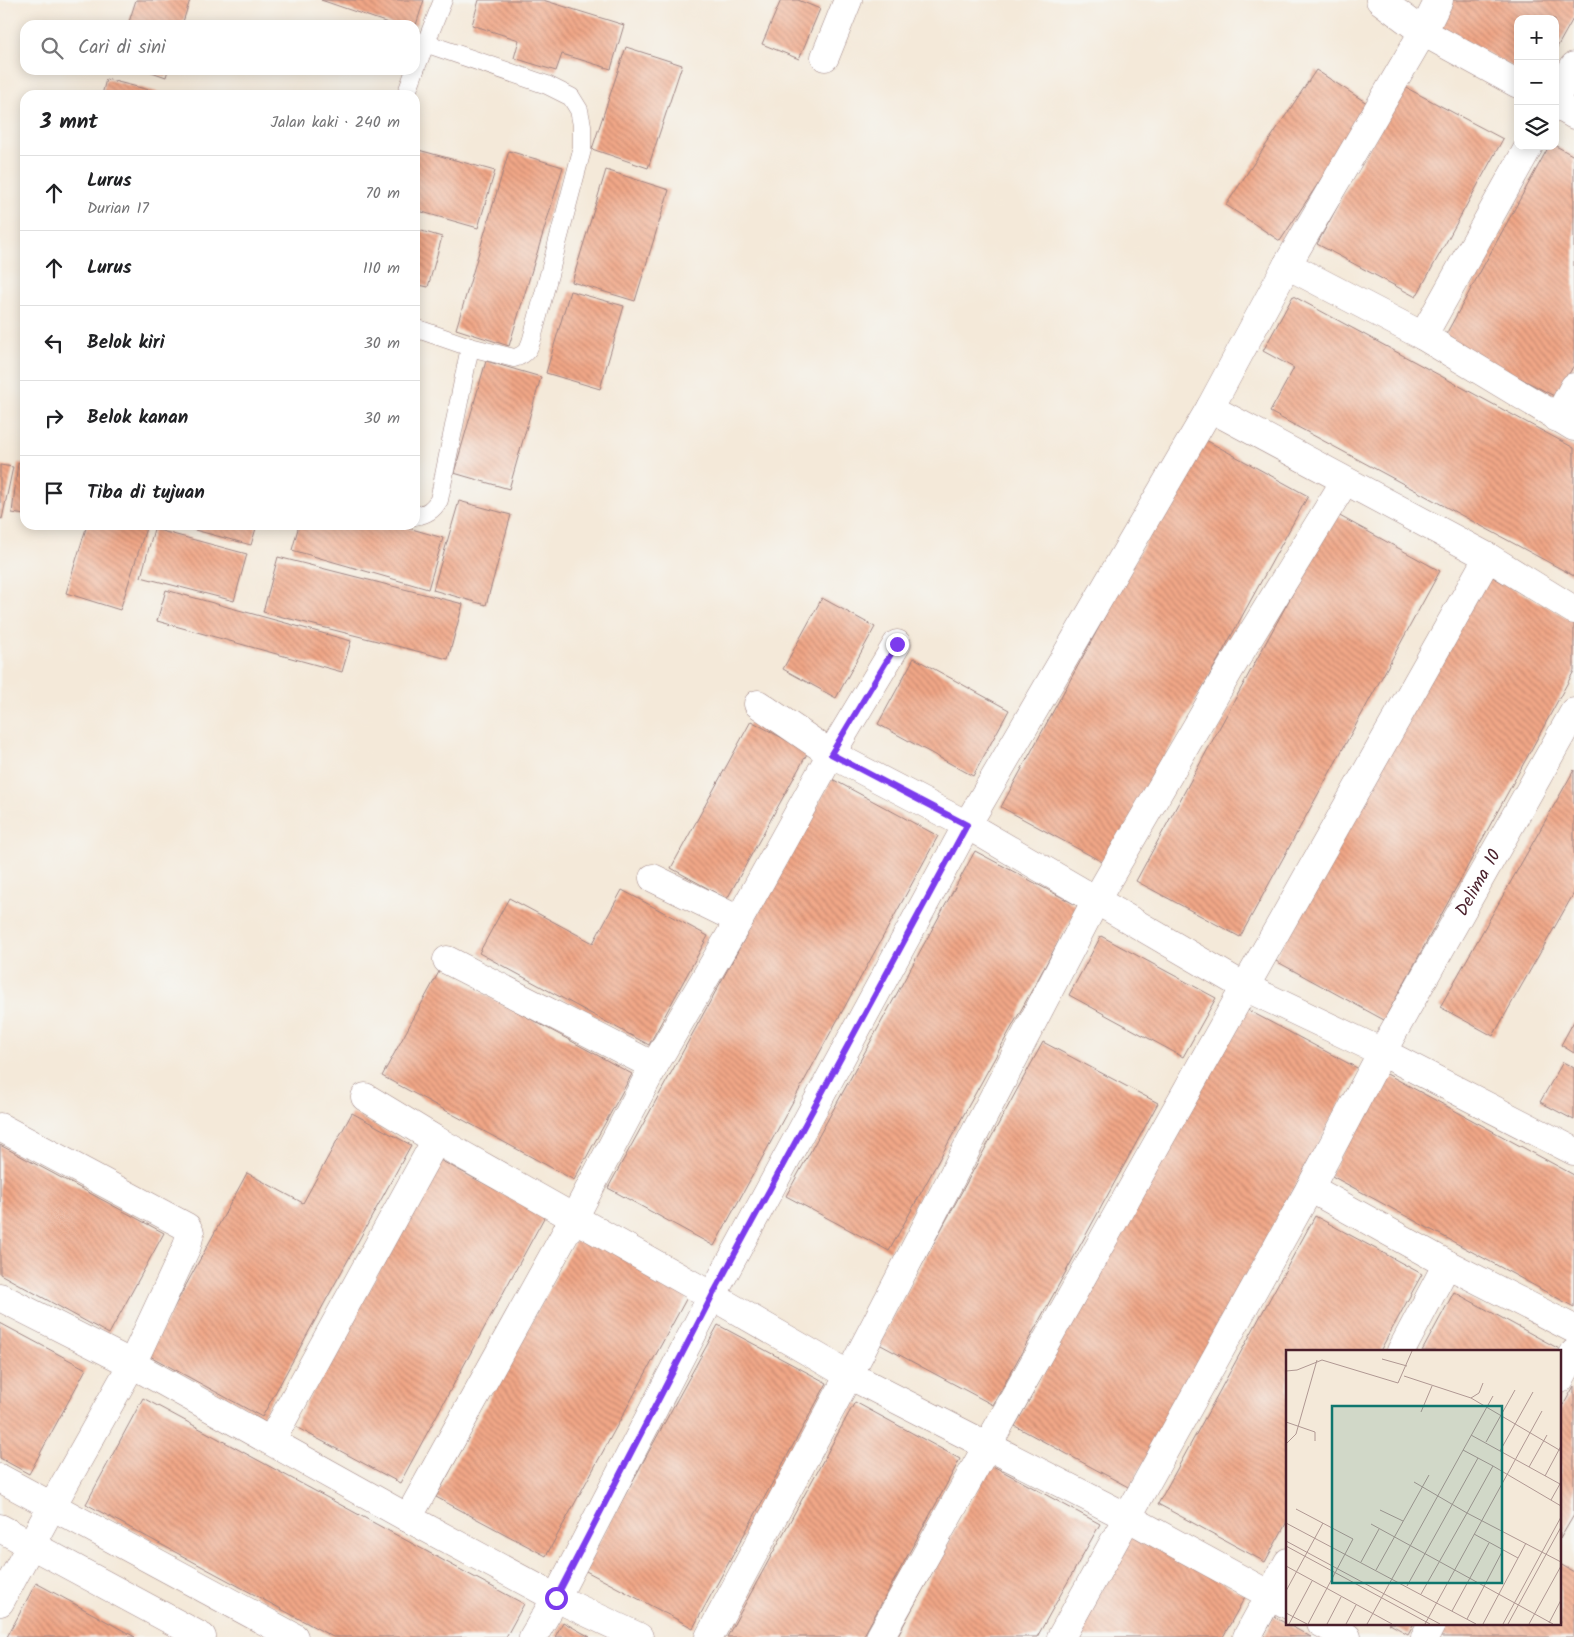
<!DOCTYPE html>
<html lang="id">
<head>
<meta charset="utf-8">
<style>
  :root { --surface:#fff; --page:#f6f6f6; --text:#202124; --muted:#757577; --line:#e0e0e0 }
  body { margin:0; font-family:Kalam,sans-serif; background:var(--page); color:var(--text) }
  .controls { position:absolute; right:15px; top:15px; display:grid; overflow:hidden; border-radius:10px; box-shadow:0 2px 12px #0003 }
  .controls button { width:45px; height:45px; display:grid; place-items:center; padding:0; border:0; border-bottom:1px solid var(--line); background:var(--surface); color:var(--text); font:25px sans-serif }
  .stop { position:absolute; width:15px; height:15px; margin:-11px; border:4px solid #7c3aed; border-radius:50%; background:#fff }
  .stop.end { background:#7c3aed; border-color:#fff; box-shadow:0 1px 5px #0008 }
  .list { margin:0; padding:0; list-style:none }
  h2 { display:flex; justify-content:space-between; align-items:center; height:65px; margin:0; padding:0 20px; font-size:21px }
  h2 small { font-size:16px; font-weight:400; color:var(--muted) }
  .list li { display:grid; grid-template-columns:32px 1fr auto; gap:15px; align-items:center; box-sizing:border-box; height:75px; padding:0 20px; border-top:1px solid var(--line) }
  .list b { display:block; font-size:19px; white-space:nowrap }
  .list p { margin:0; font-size:16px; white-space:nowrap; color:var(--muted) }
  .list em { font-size:16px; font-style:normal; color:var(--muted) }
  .icon { flex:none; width:28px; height:28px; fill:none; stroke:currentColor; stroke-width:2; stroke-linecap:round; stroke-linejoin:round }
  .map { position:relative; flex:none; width:1574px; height:1637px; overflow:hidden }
  .search { position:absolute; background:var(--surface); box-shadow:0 2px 12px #0003; left:20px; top:20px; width:400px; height:55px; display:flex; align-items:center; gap:12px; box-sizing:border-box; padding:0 18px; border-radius:15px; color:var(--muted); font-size:19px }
  .panel { position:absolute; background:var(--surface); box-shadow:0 2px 12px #0003; left:20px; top:90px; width:400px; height:440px; border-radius:15px }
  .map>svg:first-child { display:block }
  .building { fill:url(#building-back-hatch) }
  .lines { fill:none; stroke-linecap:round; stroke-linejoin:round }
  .lane-casing { stroke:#9f8482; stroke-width:19 }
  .street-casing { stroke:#9f8482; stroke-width:29 }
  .lane { stroke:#fff; stroke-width:18 }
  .street { stroke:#fff; stroke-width:28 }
  .route { stroke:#7c3aed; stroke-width:6 }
  .labels { text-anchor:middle; stroke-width:4.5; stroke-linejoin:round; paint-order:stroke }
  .street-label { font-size:18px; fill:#4a1f2b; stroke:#f6f6f2 }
  .inset-road { fill:none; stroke:#b09893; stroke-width:1 }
  .view { fill:#0f766e; fill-opacity:0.15; stroke:#0f766e; stroke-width:2.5 }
  .inset-edge { fill:none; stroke:#4a1f2b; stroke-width:2.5 }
</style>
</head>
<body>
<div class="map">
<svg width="1574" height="1637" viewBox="0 0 1574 1637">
  <defs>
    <pattern id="building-back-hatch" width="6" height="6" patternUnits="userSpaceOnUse" patternTransform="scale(1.25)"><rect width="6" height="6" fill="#f1a787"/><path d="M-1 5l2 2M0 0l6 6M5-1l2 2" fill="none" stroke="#c5876f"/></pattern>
  </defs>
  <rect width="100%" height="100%" fill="#f6f6f2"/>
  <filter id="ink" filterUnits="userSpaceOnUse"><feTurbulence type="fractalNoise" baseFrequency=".02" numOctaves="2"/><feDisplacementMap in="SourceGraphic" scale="10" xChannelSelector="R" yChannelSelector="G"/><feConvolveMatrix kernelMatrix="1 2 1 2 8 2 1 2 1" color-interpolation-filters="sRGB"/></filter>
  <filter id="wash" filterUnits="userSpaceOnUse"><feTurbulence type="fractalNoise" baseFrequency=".0096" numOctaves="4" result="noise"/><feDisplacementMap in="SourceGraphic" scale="20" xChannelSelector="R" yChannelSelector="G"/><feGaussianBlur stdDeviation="1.12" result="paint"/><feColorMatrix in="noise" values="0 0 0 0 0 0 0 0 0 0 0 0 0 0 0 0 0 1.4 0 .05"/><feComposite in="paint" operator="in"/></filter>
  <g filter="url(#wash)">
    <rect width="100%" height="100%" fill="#f4e9d9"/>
    <g id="blocks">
      <!-- building -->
      <g class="building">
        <polygon points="136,0 190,0 182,25 128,25"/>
        <polygon points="321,0 424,0 416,25 394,25"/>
        <polygon points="479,0 543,0 624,25 611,69 562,54 556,71 514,58 519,40 472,25"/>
        <polygon points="781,0 798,0 820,9 799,59 762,44"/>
        <polygon points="1447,0 1574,0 1574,17 1555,51 1555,19 1518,19 1518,70 1434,24"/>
        <polygon points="626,47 682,65 648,168 592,149"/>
        <polygon points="146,70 168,70 166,77"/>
        <polygon points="1316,70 1370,105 1280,241 1226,205"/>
        <polygon points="106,79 161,93 161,95 102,95"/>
        <polygon points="1403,86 1503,139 1416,297 1317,244"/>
        <polygon points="1549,146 1556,146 1574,156 1574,365 1556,397 1444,338"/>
        <polygon points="415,149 495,171 478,228 415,210"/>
        <polygon points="509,151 563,167 509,346 456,329"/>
        <polygon points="606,170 669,190 635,301 572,282"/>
        <polygon points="415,229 442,237 428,287 415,284"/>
        <polygon points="570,291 624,306 600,389 546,373"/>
        <polygon points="1293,296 1574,448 1574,576 1270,412 1294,368 1263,351"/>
        <polygon points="486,361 541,377 509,489 454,473"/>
        <polygon points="1202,438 1308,496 1106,864 1001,807"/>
        <polygon points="18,463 25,464 25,515 12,513"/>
        <polygon points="0,465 13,467 2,519 0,518"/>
        <polygon points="459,501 511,515 486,605 433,590"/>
        <polygon points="1336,514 1440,571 1240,937 1136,881"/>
        <polygon points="87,525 147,525 120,610 66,593"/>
        <polygon points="176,525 257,525 251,545"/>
        <polygon points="299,525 398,525 443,538 428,589 292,550"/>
        <polygon points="154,529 247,554 234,601 141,577"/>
        <polygon points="278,557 463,604 448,659 263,612"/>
        <polygon points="1485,573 1574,621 1574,671 1384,1020 1274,960"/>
        <polygon points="166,590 351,641 342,672 157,621"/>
        <polygon points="822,598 875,627 836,698 783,669"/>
        <polygon points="914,658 1009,710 973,776 878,724"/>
        <polygon points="751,721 808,752 727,899 671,868"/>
        <polygon points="1574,770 1574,893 1493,1036 1440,1007"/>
        <polygon points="832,779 938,836 714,1246 608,1188"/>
        <polygon points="975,851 1078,906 889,1251 786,1196"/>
        <polygon points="622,890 708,936 649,1045 479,953 509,898 593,943"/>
        <polygon points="1101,936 1216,998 1183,1057 1069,995"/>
        <polygon points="440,970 632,1074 574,1180 382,1076"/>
        <polygon points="1244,1008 1359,1069 1130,1488 1015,1426"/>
        <polygon points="1574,1021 1574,1053 1561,1045"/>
        <polygon points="1043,1042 1158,1103 993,1405 879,1344"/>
        <polygon points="1563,1062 1574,1068 1574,1120 1540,1102"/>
        <polygon points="1385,1073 1574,1175 1574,1307 1330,1175"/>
        <polygon points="352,1113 411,1145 262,1417 148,1355 247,1173 303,1203"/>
        <polygon points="0,1145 164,1233 109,1334 0,1274"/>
        <polygon points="440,1160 545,1216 400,1483 294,1426"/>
        <polygon points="1315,1216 1422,1274 1380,1351 1288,1351 1288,1520 1265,1562 1158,1504"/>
        <polygon points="580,1233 690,1292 546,1556 436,1497"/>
        <polygon points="1454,1292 1563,1351 1422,1351"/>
        <polygon points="0,1323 86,1369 29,1474 0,1458"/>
        <polygon points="718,1325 827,1383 693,1628 584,1570"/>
        <polygon points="1574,1386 1574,1515 1560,1539 1560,1411"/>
        <polygon points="143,1398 524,1604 506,1637 333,1637 86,1504"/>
        <polygon points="855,1402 960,1459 943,1491 863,1637 727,1637"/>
        <polygon points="991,1465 1100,1524 1037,1637 897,1637"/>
        <polygon points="1132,1534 1246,1595 1223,1637 1076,1637"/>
        <polygon points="1560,1564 1574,1572 1574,1637 1437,1637 1444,1623 1560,1623"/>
        <polygon points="36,1583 95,1615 135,1637 7,1637"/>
        <polygon points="1274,1617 1311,1637 1263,1637"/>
        <polygon points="563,1622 590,1637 555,1637"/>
        <polygon points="1388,1623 1414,1623 1408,1634"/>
      </g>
    </g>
  </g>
  <g filter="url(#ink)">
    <use href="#blocks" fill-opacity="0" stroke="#9f8482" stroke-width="1"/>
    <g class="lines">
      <defs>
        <g id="lane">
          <polyline points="415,70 443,0"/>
          <polyline points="406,95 415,70"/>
          <path d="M415 328 470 347 514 358C527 355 530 347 533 335L582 150V125L579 110 571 97 547 85 425 43"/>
          <path d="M415 516C427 514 433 510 439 500L470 347"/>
        </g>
        <g id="street">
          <polyline points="1380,0 1423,32 1518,84"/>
          <polyline points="825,57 848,0"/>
          <polyline points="1555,99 1574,66"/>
          <polyline points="1555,104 1574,115"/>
          <polyline points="1287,265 1423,336 1574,427"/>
          <polyline points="1423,336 1529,146"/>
          <polyline points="1210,408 1488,557"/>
          <polyline points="1557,418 1574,387"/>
          <polyline points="758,704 831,754 967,825 1245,987 1488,557 1574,610"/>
          <polyline points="653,878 739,920"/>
          <polyline points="447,960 654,1066"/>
          <polyline points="365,1097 436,1140 712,1296 849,1375 1127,1517 1288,1605"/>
          <polyline points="0,1127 187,1227 190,1233 187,1246 132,1364 52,1506 0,1602"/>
          <polyline points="1310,1188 1447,1264 1574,1329"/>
          <polyline points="0,1297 132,1364 408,1518 556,1598 639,1637"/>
          <polyline points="1401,1351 1447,1264"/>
          <polyline points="1560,1379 1574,1353"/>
          <polyline points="271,1441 436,1140"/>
          <polyline points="0,1478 294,1637"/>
          <polyline points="408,1518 574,1218 654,1066 739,920 831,754 897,644"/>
          <polyline points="0,1528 202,1637"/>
          <polyline points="1321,1623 1347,1637"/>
          <polyline points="533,1637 556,1598 712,1296 967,825 1210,408 1287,265 1423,32 1439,0"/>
          <polyline points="709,1637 849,1375 1096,900 1230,669 1345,481"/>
          <polyline points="880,1637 1245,987 1382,1052 1574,1151"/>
          <path id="s1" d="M1061 1637 1310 1188 1382 1052 1574 712"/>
          <polyline points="1247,1637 1288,1562"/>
          <polyline points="1425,1637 1432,1623"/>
        </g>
      </defs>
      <!-- lane casing -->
      <use href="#lane" class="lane-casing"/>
      <!-- street casing -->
      <use href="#street" class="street-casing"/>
      <!-- lane -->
      <use href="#lane" class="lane"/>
      <!-- street -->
      <use href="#street" class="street"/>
    </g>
  </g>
  <g class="lines" filter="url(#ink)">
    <!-- route -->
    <polyline class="route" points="556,1598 712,1296 967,825 831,754 897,644"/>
  </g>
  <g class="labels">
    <!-- street labels -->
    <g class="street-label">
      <text dy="6" stroke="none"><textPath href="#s1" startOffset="862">Delima 10</textPath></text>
    </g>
  </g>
  <!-- overview -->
  <g transform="translate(1286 1350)">
    <rect width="275" height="275" fill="#f4e9d9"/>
    <path class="inset-road" d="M96 9 121 16M0 21 11 20 36 10 112 33 126 1M118 26 185 48 275 101M185 48 193 43 197 33M135 62 146 36M0 72 29 82V91M185 85 274 134M200 92 229 40M0 94 10 84 31 10M177 100 207 116M214 101 247 42M243 117 261 85M259 126 275 96M128 132 181 163 207 116 275 156M265 150 275 132M10 159 67 189 22 274M94 160 117 171M0 173 190 274M85 174 267 274M188 184 232 208M0 191 154 274M0 196 144 274M75 212 93 179M0 216 106 274M90 220 143 125M121 236 192 108M0 241 37 173M135 244 181 163 275 212M166 261 203 193M0 263 21 274M181 269 217 200M263 273 275 250M3 274 26 231M41 274 55 247M60 274 70 255M81 274 207 46M139 274 256 61M197 274 240 193M217 274 275 167M222 274 275 177M243 274 275 216"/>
    <path class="view" d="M46 56H216V233H46Z"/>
    <rect width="275" height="275" class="inset-edge"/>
  </g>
</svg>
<div class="controls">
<button>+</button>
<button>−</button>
<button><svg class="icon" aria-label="layers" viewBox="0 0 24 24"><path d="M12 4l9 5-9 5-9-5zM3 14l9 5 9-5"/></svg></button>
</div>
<div class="stop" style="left:556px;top:1598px"></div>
<div class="stop end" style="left:897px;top:644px"></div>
<div class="search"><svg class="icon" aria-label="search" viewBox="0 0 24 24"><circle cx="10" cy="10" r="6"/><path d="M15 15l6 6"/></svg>Cari di sini</div>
<section class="panel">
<h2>3 mnt<small>Jalan kaki · 240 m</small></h2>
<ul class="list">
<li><svg class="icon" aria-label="ahead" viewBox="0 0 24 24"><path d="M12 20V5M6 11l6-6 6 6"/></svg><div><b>Lurus</b><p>Durian 17</p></div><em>70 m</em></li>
<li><svg class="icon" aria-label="ahead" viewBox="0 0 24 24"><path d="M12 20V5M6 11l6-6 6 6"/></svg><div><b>Lurus</b></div><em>110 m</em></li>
<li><svg class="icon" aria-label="left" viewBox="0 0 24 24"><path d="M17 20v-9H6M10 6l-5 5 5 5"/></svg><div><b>Belok kiri</b></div><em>30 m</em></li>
<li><svg class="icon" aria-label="right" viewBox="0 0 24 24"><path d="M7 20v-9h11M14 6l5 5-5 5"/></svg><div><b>Belok kanan</b></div><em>30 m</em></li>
<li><svg class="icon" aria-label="arrive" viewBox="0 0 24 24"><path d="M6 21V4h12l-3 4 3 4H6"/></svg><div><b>Tiba di tujuan</b></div></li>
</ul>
</section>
</div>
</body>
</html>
